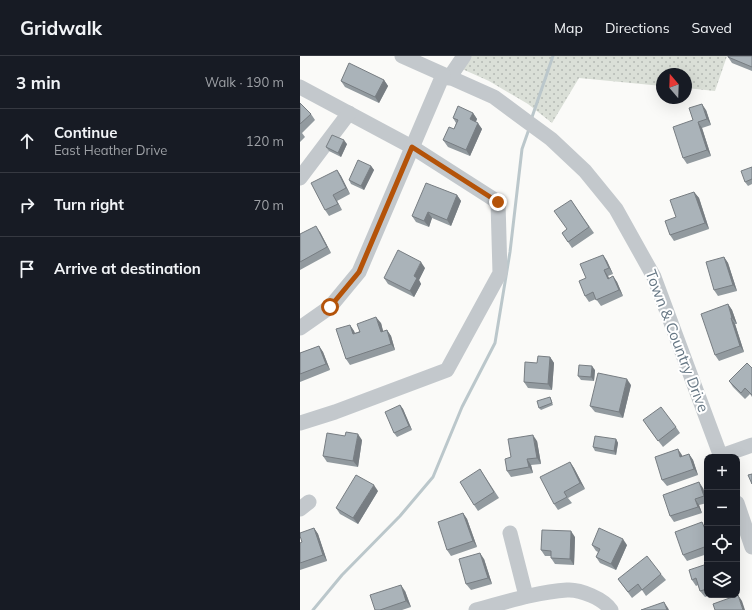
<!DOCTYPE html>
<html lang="en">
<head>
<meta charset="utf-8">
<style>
  :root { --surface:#171b24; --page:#242831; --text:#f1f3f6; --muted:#9ea1a6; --line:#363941 }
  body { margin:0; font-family:Mulish,sans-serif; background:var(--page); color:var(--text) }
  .controls { position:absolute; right:12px; bottom:12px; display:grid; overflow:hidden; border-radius:8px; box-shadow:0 4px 16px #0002 }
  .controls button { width:36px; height:36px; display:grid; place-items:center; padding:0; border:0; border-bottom:1px solid var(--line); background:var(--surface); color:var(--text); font:20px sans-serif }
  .compass { position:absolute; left:356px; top:12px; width:36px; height:36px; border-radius:50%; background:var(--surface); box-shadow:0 4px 16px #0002; rotate:341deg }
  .stop { position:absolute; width:12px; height:12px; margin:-9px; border:3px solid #b45309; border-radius:50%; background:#fff }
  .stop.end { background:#b45309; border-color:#fff; box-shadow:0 1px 4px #0008 }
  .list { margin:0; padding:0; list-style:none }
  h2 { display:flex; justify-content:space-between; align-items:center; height:52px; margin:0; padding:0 16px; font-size:17px }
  h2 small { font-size:13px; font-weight:400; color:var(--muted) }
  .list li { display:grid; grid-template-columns:26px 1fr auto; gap:12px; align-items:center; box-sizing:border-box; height:64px; padding:0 16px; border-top:1px solid var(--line) }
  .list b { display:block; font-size:15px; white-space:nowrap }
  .list p { margin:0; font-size:13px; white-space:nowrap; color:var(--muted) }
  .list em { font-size:13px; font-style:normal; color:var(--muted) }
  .icon { flex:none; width:22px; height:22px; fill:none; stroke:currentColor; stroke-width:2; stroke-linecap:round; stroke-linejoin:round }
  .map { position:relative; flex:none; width:452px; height:554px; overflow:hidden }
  header { display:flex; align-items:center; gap:24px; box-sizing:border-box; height:56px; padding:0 20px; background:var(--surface); border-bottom:1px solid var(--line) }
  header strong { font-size:19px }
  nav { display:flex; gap:22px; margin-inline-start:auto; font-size:14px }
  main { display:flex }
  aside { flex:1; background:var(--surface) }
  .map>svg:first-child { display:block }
  .grass { fill:url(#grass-dots) }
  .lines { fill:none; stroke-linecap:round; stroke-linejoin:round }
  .stream { stroke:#bbc7cb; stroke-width:3 }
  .minor { stroke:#c3c8cc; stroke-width:15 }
  .wall { fill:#929a9f }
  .shaded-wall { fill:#777d82 }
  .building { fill:#aab3b9; stroke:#777d82 }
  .route { stroke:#b45309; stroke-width:5 }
  .labels { text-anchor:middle; stroke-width:4; stroke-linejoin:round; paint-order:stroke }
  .street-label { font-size:15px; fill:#657683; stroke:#fff }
</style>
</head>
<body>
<header>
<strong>Gridwalk</strong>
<nav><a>Map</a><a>Directions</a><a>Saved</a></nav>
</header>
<main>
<aside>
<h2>3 min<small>Walk · 190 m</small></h2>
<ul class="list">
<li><svg class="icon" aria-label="ahead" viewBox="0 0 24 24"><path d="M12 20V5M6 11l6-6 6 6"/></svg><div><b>Continue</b><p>East Heather Drive</p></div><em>120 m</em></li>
<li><svg class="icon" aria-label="right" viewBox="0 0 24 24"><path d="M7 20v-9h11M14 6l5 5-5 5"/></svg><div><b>Turn right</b></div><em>70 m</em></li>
<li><svg class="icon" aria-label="arrive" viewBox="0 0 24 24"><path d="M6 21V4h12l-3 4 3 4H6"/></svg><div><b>Arrive at destination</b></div></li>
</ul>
</aside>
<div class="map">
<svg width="452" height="554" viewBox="0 0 452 554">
  <defs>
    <pattern id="grass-dots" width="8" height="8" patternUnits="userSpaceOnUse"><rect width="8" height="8" fill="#dadfd7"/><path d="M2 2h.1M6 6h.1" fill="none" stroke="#b4b9b4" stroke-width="1.8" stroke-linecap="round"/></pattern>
  </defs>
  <rect width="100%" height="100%" fill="#fafaf8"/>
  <!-- grass -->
  <polygon class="grass" points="168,0 427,0 415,35 386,32 386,18 362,18 362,30 279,22 252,67 228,48 189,25 160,12"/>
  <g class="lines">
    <!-- stream -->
    <g class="stream">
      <polyline points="231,64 253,0"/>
      <polyline points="13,554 42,519 100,460 133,421 162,351 195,287 210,196 222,93 229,73"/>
    </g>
    <!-- minor -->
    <g class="minor">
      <polyline points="102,0 194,41 225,64 251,83 285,115 316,153 354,221 421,401"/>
      <polyline points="149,22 164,0"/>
      <polyline points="0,31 112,91 198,146 200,217 147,314 35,356 0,367"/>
      <polyline points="0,122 49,57"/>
      <polyline points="0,272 30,251 59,216 143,19"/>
      <polyline points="421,400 452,389"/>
      <polyline points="437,447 452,491"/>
      <polyline points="0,453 9,446"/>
      <polyline points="210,477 226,540"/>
      <path d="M176 554C206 546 237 536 267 534 280 533 304 543 311 554"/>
    </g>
  </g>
  <!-- wall -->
  <g class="wall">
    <polygon points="452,0 452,15 432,7 428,1"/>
    <polygon points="84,24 88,30 79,47 45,31 41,25"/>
    <polygon points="0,47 11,58 15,64 2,77 5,81 0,86"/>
    <polygon points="406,54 411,69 402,72 411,100 387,108 383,102 393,64"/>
    <polygon points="173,57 177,63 176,66 182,73 170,100 148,91 143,84 154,73 156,67 153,62"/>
    <polygon points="47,88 41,101 29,95 26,91"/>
    <polygon points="71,110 74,114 64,134 51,128 49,124"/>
    <polygon points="452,111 452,128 448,130 445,126"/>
    <polygon points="37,114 41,120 50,138 37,145 42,154 29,160 25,154"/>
    <polygon points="394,136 399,142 409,173 374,185 370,179 376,161"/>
    <polygon points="157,139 161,145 151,170 132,162 129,171 116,166 112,160"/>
    <polygon points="271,144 294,177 272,192 262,177 267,173"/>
    <polygon points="20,176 31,197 0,214 0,178"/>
    <polygon points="303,199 307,205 313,218 308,220 309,222 313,220 317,226 323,240 301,250 296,243 289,246 285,240 286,222"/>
    <polygon points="424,201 428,207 437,235 418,240 414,234"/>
    <polygon points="125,212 119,224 121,228 114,241 88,228 84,222"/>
    <polygon points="428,248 432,254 437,268 435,268 444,296 419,305 415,299"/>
    <polygon points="81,267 83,276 87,274 91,280 95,294 50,309 46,303 50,269 54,275 55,277"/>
    <polygon points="19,290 23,296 30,314 0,326 0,297"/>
    <polygon points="250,301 254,307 252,334 228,332 224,326 237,307"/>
    <polygon points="452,312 452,341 450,338 445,343 433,331 429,325"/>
    <polygon points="295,314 294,325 281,324 278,320"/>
    <polygon points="331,329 323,362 295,356 290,350"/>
    <polygon points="250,341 251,343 253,349 241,354 239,352"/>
    <polygon points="100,349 103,353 112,374 97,381 94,377"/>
    <polygon points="347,370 376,371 380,377 363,391"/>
    <polygon points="316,383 318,387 316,399 295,395 293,391"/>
    <polygon points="62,384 58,411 27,406 23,400"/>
    <polygon points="237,385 241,408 231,409 233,417 211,421 207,415 211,401"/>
    <polygon points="389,398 393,404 398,419 367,430 362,424 382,399 382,401"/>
    <polygon points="270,406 274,412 285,433 268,442 272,447 258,454 254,448"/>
    <polygon points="180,413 199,442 178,455 174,449"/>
    <polygon points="403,432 407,444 407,447 399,449 402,457 374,466 370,460"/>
    <polygon points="78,435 58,468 40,458 36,452"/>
    <polygon points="163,457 167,463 177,491 151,500 147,494"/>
    <polygon points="14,472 18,478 27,505 0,514 0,487 2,486"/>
    <polygon points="406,472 407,472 407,498 387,505 383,499"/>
    <polygon points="275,481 274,509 255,508 251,502 251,500 245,500 241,494"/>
    <polygon points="292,489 327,489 316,514 300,507 296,501 298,496 296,495"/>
    <polygon points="184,503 192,528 171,534 166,528"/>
    <polygon points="407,508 407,539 411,539 405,541 400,535 398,529 396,530 392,524"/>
    <polygon points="361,518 366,524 346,540 342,534 332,542 318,523"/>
    <polygon points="105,535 111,551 102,554 75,554"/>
  </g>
  <!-- shaded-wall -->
  <g class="shaded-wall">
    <polygon points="84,24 88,30 79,47 75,41"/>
    <polygon points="402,48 406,54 411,69 407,63"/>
    <polygon points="173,57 177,63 174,69 170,63"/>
    <polygon points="398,66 402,72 411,100 407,94"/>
    <polygon points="178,67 182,73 170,100 166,94"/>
    <polygon points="44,84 47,88 41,101 38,97"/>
    <polygon points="71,110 74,114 64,134 61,130"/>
    <polygon points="37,114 41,120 50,138 46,132"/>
    <polygon points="394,136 399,142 409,173 405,167"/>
    <polygon points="33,139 37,145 42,154 38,148"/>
    <polygon points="157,139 161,145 151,170 147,164"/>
    <polygon points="128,156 132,162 129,171 124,165"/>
    <polygon points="16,170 20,176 31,197 27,191"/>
    <polygon points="303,199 307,205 313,218 309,212"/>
    <polygon points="424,201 428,207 437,235 433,229"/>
    <polygon points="121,206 125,212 119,224 121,228 114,241 110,235 114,220"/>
    <polygon points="304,214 308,220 312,229 308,223"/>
    <polygon points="313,220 317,226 323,240 319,234"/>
    <polygon points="428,248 432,254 437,268 432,262"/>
    <polygon points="76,261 81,267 85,282 81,276"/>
    <polygon points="431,262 435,268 444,296 440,290"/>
    <polygon points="50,269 54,275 57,284 53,278"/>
    <polygon points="87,274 91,280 95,294 91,288"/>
    <polygon points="19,290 23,296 30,314 26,308"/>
    <polygon points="250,301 254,307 252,334 248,328"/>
    <polygon points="292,310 295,314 294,325 291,321"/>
    <polygon points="327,323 331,329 323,362 319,356"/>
    <polygon points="100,349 103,353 112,374 109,370"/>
    <polygon points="58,378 62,384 58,411 53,405"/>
    <polygon points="233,379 237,385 241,408 237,402"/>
    <polygon points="316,383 318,387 316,399 314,395"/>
    <polygon points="378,393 382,399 384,407 380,401"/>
    <polygon points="389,398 393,404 398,419 394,413"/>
    <polygon points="227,403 231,409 233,417 229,411"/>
    <polygon points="270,406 274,412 285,433 280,427"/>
    <polygon points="399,426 403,432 407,445 404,440"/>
    <polygon points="74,429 78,435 58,468 53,462"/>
    <polygon points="395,443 399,449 402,457 398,451"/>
    <polygon points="163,457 167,463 177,491 173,485"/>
    <polygon points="14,472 18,478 27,505 23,499"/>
    <polygon points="271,475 275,481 274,509 270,503"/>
    <polygon points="323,483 327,489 316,514 311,508"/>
    <polygon points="180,497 184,503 192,528 188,522"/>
    <polygon points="101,529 105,535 111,551 106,545"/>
    <polygon points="438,539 442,545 445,554 443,554"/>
    <polygon points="364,546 368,552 369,554 367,554"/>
  </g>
  <!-- building -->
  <g class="building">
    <polygon points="428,0 452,0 452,11 428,1"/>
    <polygon points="49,7 84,24 75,41 41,25"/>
    <polygon points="0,47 11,58 0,68"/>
    <polygon points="402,48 407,63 398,66 407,94 383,102 373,71 393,64 389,52"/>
    <polygon points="158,50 173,57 170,63 178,67 166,94 143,84 149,71 154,73 158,64 153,62"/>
    <polygon points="32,79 44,84 38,97 26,91"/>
    <polygon points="58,104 71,110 61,130 49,124"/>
    <polygon points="452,111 452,123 445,126 441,115"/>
    <polygon points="37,114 46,132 33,139 38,148 25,154 11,127"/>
    <polygon points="126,127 157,139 147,164 128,156 124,165 112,160"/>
    <polygon points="394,136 405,167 370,179 365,165 376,161 370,144"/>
    <polygon points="271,144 289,171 268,186 262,177 267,173 254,155"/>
    <polygon points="16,170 27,191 0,206 0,178"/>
    <polygon points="98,194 121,206 114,220 117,222 110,235 84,222"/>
    <polygon points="303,199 309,212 304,214 308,223 313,220 319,234 296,244 293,236 285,240 279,225 286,222 280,208"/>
    <polygon points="424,201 433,229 414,234 406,206"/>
    <polygon points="428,248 432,262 431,262 440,290 415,299 401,258"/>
    <polygon points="76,261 81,276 87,274 91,288 46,303 36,273 50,269 53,278 60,276 57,268"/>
    <polygon points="19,290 26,308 0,318 0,297"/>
    <polygon points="238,300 250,301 248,328 224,326 225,306 237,307"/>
    <polygon points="447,307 452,312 452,339 445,332 441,337 429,325"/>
    <polygon points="279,309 292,310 291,321 278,320"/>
    <polygon points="298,317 327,323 319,356 290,350"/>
    <polygon points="250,341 252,347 239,352 237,345"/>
    <polygon points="100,349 109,370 94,377 85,356"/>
    <polygon points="361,351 376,371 358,385 343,364"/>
    <polygon points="46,376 58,378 53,405 23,400 27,377 45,380"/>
    <polygon points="233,379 237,402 227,403 229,411 207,415 205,403 211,401 208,383"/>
    <polygon points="295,380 316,383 314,395 293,391"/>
    <polygon points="378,393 380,401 389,398 394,413 362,424 355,401"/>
    <polygon points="270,406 280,427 264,436 267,441 254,448 240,421"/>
    <polygon points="180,413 194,436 174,449 160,426"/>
    <polygon points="452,418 452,428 448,419"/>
    <polygon points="56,419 74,429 53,462 36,452"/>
    <polygon points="399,426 404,440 395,443 398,451 370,460 363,439"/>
    <polygon points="163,457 173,485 147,494 138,466"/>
    <polygon points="402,466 405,473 407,472 407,490 383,499 375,476"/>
    <polygon points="14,472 23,499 0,507 0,487 2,486 0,480 0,477"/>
    <polygon points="299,472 323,483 311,508 296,501 300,493 292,489"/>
    <polygon points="242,474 271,475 270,503 251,502 251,495 241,494"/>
    <polygon points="180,497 188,522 166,528 159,503"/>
    <polygon points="347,500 361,518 342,534 338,528 328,536 318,523"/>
    <polygon points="407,508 407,533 400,535 396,522 392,524 389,514"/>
    <polygon points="101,529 106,545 80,554 75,554 70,539"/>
    <polygon points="438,539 443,554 415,554 413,548"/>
    <polygon points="364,546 367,554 341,554"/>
  </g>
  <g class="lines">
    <!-- route -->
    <polyline class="route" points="30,251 59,216 112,91 198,146"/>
  </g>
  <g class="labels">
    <!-- street labels -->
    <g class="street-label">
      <text transform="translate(377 285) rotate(69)" y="5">Town &amp; Country Drive</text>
    </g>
  </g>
</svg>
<div class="controls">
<button>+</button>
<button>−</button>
<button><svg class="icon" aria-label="locate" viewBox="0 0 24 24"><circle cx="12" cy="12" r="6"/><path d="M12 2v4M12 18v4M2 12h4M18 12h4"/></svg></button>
<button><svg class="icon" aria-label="layers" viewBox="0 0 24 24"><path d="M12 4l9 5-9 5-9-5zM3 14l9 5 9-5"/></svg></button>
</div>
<svg class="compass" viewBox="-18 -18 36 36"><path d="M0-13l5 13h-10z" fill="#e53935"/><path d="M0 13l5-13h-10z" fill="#9ea1a6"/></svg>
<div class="stop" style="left:30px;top:251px"></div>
<div class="stop end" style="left:198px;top:146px"></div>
</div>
</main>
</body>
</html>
